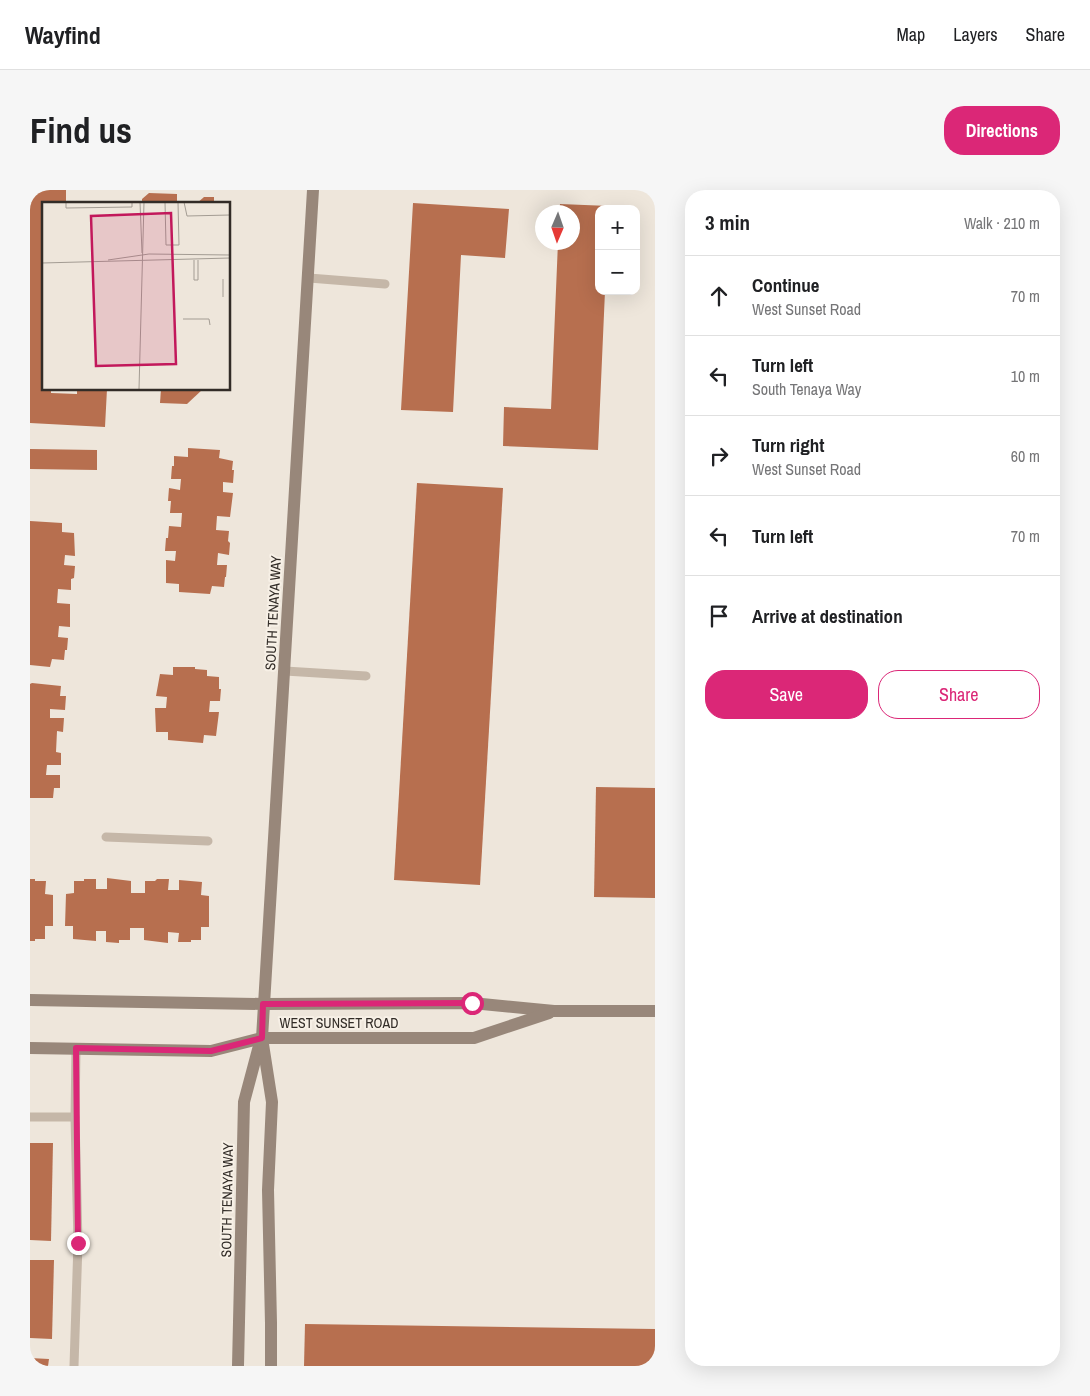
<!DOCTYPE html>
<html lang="en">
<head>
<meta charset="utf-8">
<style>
  :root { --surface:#fff; --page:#f6f6f6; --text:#202124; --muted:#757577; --line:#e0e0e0; --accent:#db2777 }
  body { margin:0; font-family:"Archivo Narrow",sans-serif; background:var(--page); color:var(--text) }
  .controls { position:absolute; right:15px; top:15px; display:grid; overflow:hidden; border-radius:10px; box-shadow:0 5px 20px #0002 }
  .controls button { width:45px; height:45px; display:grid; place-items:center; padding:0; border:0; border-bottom:1px solid var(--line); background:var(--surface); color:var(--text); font:25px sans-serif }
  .compass { position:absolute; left:505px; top:15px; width:45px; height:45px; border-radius:50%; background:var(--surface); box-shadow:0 5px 20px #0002; rotate:182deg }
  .stop { position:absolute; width:15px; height:15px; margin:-11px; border:4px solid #db2777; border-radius:50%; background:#fff }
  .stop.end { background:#db2777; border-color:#fff; box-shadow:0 1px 5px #0008 }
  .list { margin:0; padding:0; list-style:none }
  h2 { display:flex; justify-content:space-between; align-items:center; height:65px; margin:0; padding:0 20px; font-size:21px }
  h2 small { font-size:16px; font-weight:400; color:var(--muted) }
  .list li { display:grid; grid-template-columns:32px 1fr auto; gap:15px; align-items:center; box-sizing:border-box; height:80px; padding:0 20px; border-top:1px solid var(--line) }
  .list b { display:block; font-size:19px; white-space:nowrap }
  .list p { margin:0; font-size:16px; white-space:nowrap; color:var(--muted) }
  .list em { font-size:16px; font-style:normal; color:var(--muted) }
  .actions { display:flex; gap:10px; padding:15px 20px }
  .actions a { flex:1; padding:11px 0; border:1px solid var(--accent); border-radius:20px; text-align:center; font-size:18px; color:var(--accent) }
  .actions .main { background:var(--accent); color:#fff }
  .icon { flex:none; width:28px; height:28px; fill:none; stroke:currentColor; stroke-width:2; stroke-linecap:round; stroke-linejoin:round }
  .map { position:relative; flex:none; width:625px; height:1176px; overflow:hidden; border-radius:20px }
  header { display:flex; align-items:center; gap:30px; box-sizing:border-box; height:70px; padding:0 25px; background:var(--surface); border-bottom:1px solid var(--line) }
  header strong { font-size:24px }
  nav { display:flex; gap:28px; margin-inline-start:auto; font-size:18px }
  .intro { display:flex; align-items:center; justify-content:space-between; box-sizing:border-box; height:120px; padding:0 30px }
  h1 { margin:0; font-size:35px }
  .button { padding:12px 22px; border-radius:20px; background:var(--accent); color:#fff; font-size:18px; font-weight:700 }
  main { display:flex; gap:30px; padding:0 30px }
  aside { flex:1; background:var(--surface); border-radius:20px; box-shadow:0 5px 20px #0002 }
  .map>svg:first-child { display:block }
  .building { fill:#b76f4f }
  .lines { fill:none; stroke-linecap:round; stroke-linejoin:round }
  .lane { stroke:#c5b7a8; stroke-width:9 }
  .secondary { stroke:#98877a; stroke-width:12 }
  .route { stroke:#db2777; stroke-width:6 }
  .labels { text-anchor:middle; stroke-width:4; stroke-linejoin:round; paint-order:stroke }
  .street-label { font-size:14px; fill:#322c27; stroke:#f7f0e6 }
  .inset-road { fill:none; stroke:#a39c93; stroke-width:1 }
  .view { fill:#c2185b; fill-opacity:0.15; stroke:#c2185b; stroke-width:2.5 }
  .inset-edge { fill:none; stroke:#322c27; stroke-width:2.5 }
</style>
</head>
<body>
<header>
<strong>Wayfind</strong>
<nav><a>Map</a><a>Layers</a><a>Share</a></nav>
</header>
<div class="intro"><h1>Find us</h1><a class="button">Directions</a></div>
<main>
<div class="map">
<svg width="625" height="1176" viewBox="0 0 625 1176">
  <rect width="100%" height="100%" fill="#eee6db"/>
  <!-- building -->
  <g class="building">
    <polygon points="0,0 36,0 36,14 14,14 14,199 21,199 21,203 47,204 47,199 77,199 75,237 0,233"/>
    <polygon points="119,3 147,4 147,12 165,12 165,14 112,14 112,9"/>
    <polygon points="174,7 184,7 184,14 166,14"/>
    <polygon points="383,13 479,19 475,68 431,65 423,222 371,220"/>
    <polygon points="530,14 579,16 579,19 569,19 569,101 575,101 568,260 473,256 474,217 521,219 528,52 542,52 542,22 529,22"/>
    <polygon points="131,199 173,199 157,214 130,213"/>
    <polygon points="158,258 190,260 189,268 203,271 202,280 204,280 203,293 193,292 193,302 203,303 200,327 187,326 186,340 199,341 198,351 200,353 199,365 188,363 187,375 197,375 196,387 195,387 194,397 182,396 180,404 149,402 149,394 136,393 136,370 145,371 146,361 135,361 136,348 138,348 139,336 151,337 152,323 140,323 141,311 138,311 139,298 150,300 151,289 141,289 142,276 144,276 144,266 158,267"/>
    <polygon points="0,259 67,260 67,280 0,279"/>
    <polygon points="387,293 473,298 450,695 364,690"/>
    <polygon points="0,331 32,333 32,342 44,343 45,366 35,365 34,375 45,376 44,388 41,389 41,400 28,399 27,413 40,414 40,437 29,436 28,447 38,448 37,460 35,460 34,470 22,469 20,477 0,475"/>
    <polygon points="143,477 165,477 165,479 177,480 177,486 189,487 189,499 191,499 190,511 180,511 179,522 189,522 186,546 174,545 173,553 138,550 138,542 126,542 125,518 136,518 137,507 126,506 130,484 143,485"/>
    <polygon points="2,493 31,496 30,506 36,506 35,520 20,519 20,528 34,528 33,542 27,541 26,562 31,563 31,575 17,575 16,585 30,585 30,598 24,598 23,608 0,608 0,494"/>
    <polygon points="566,597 625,598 625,708 564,707"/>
    <polygon points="77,688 101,691 101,703 115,703 115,691 125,691 127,689 139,689 138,700 149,700 149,690 172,692 171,705 179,706 179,737 171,737 171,750 161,750 161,752 148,752 149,743 138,742 138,753 114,750 114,738 100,738 100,750 89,750 89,753 76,752 76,741 66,741 66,751 43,749 43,736 35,736 36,704 44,703 44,691 54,691 54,689 66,689 66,699 77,699"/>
    <polygon points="0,689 5,689 5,691 16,691 15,704 23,705 23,736 15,736 15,749 5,749 5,751 0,751"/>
    <polygon points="0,953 23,953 21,1051 0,1050"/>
    <polygon points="0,1070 24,1070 22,1149 0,1148"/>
    <polygon points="275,1134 625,1139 625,1176 274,1176"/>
    <polygon points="0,1168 19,1169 18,1176 0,1176"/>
  </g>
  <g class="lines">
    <!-- lane -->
    <g class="lane">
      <polyline points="279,88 355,94"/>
      <polyline points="255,481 336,486"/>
      <polyline points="76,647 178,651"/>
      <polyline points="0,927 45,927 48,1053 44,1176"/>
      <polyline points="45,927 46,858"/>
    </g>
    <!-- secondary -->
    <g class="secondary">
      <polyline points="0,810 233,814 442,813 524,821 625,821"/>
      <polyline points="0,858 181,861 232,848 444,848 519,823"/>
      <polyline points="208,1176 214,912 230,852"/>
      <polyline points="241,1176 241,1133 238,1000 242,912 232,848 283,0"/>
    </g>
  </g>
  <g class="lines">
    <!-- route -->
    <polyline class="route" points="48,1053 46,858 181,861 232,848 233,814 442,813"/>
  </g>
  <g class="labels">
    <!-- street labels -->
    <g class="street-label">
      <text transform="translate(243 423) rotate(-87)" y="5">SOUTH TENAYA WAY</text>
      <text x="309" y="838">WEST SUNSET ROAD</text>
      <text transform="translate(197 1010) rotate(-89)" y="5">SOUTH TENAYA WAY</text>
    </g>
  </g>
  <!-- overview -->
  <g transform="translate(12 12)">
    <rect width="188" height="188" fill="#eee6db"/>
    <path class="inset-road" d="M24 0V6L90 5V0M98 0 100 51M123 0 124 43H137L136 0M142 0 145 14 188 13M66 58 107 52 188 53M152 58V78H156V58M0 61 188 56M181 77V95M141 117H167L168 123M97 187 102 0"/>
    <path class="view" d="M129 11 134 162 54 164 49 14Z"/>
    <rect width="188" height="188" class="inset-edge"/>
  </g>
</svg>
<div class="controls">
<button>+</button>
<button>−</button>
</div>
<svg class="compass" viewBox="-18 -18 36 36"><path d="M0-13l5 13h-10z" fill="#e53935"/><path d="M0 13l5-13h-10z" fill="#757577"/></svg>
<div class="stop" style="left:442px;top:813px"></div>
<div class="stop end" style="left:48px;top:1053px"></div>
</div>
<aside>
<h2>3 min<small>Walk · 210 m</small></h2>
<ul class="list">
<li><svg class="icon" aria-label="ahead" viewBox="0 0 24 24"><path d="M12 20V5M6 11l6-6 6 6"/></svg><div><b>Continue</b><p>West Sunset Road</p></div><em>70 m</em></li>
<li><svg class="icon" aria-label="left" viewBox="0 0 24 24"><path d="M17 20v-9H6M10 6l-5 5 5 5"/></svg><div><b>Turn left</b><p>South Tenaya Way</p></div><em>10 m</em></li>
<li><svg class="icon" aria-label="right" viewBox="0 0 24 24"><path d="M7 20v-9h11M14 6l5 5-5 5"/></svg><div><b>Turn right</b><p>West Sunset Road</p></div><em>60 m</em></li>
<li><svg class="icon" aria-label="left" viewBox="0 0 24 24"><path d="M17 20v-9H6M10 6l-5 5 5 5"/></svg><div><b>Turn left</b></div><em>70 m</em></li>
<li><svg class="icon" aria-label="arrive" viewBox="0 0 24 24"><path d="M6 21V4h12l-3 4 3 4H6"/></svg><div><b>Arrive at destination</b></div></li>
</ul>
<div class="actions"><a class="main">Save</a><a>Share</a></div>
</aside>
</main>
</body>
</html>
